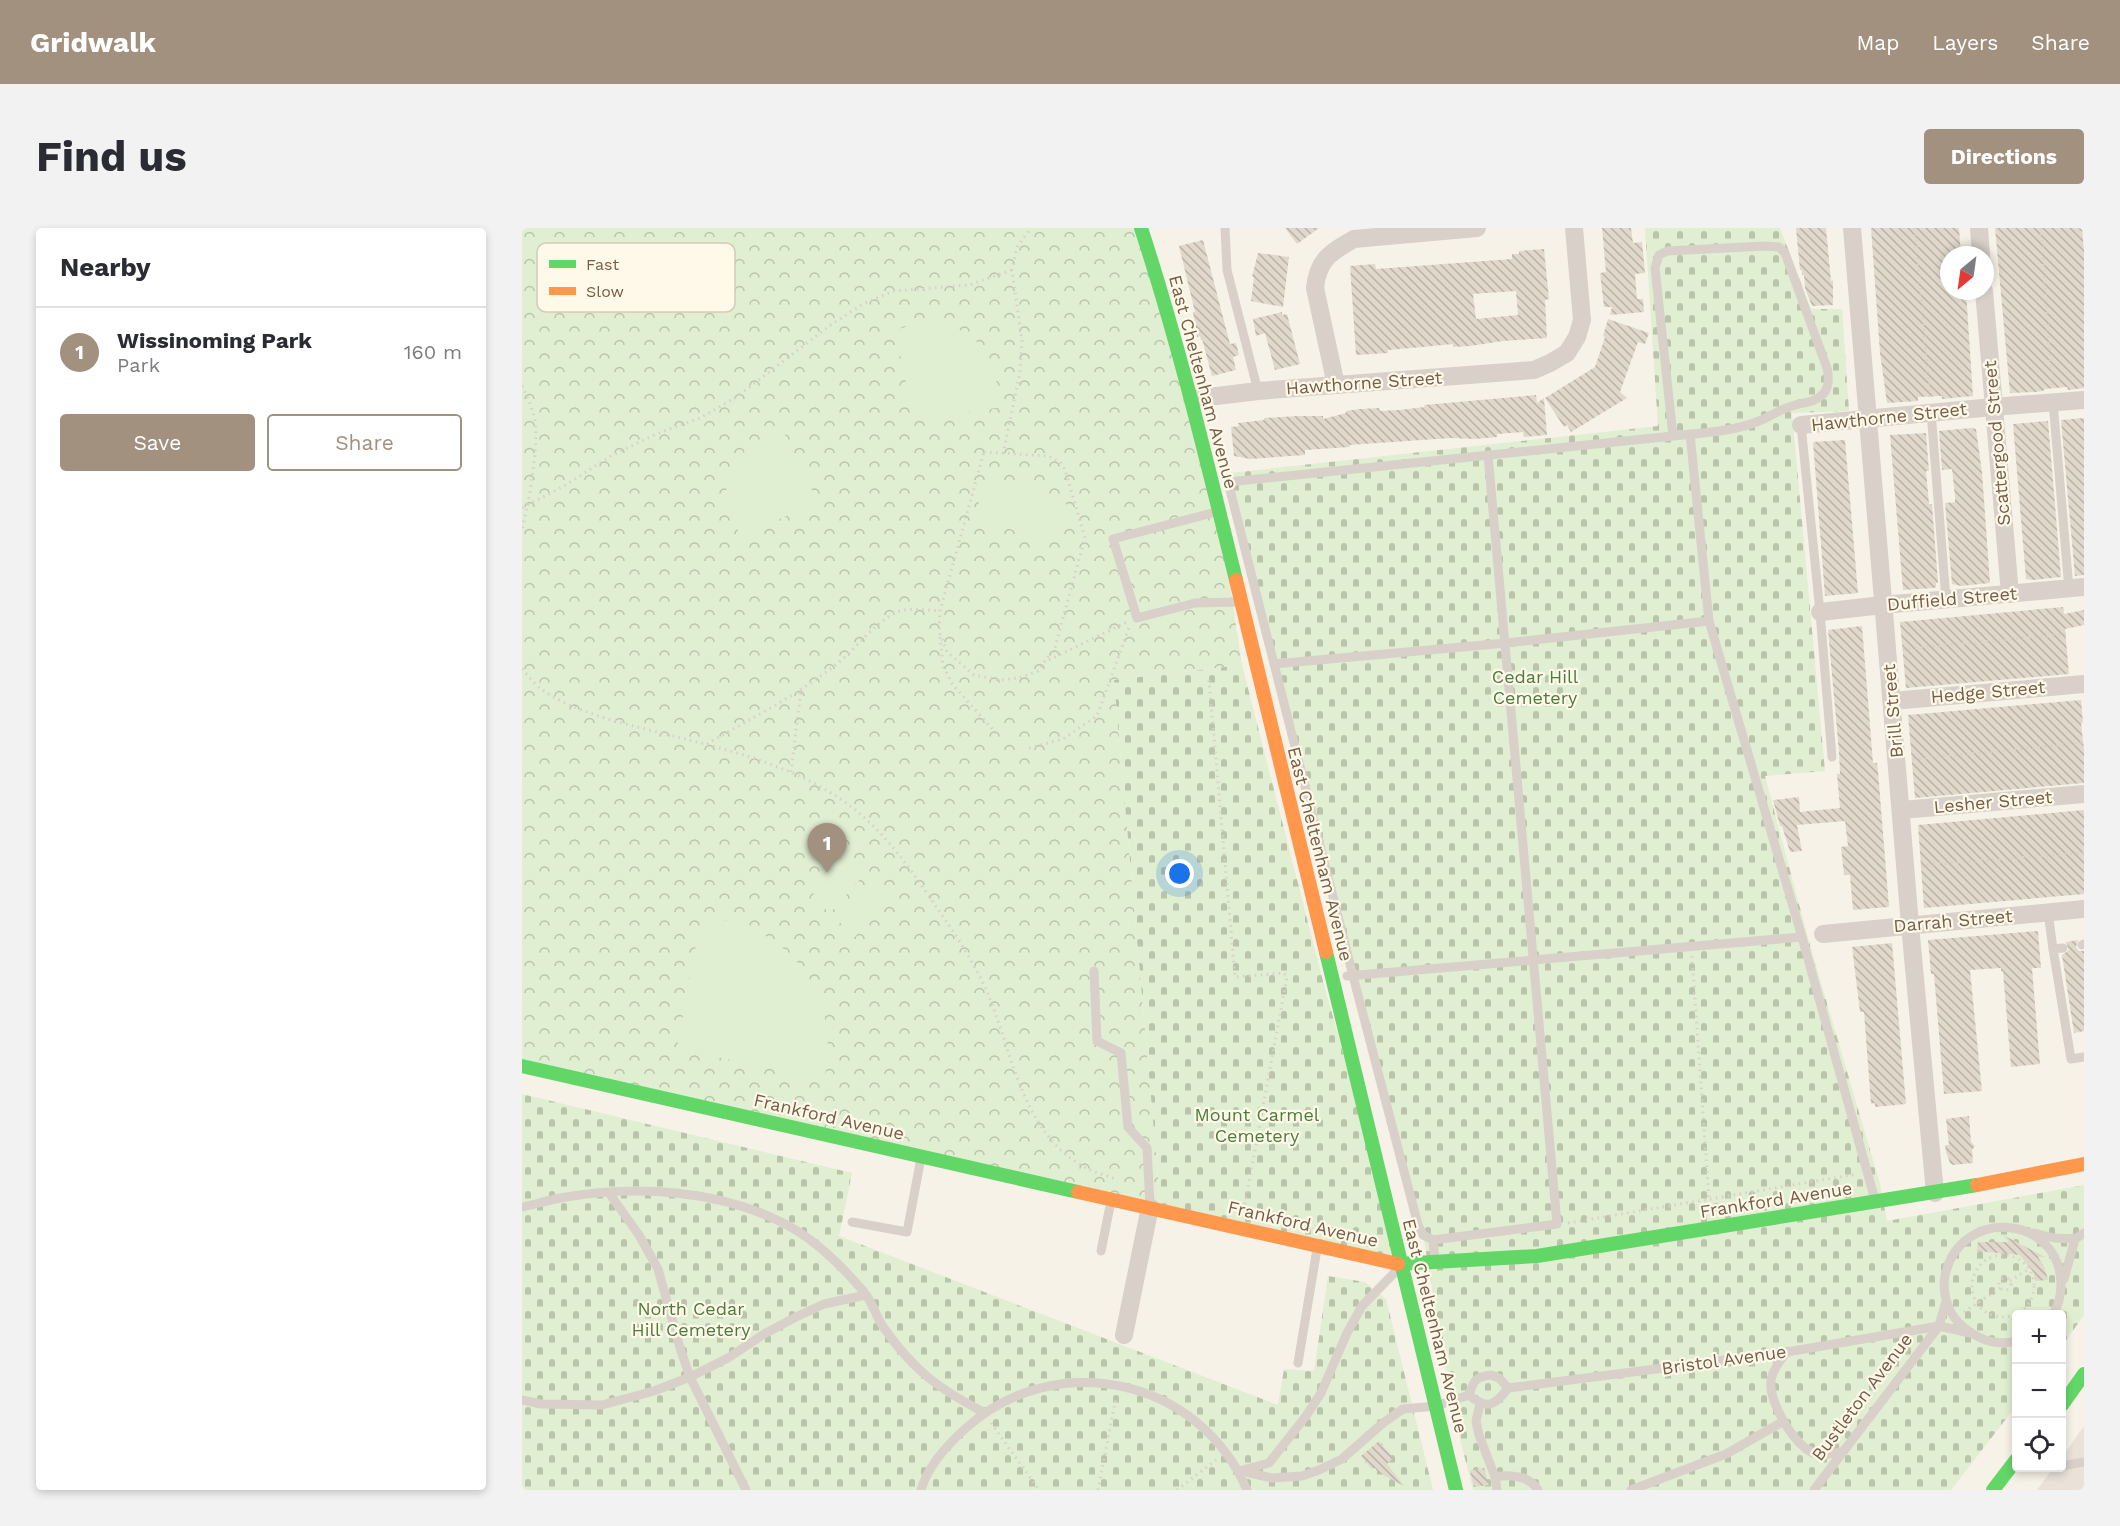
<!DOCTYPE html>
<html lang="en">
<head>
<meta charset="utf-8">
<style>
  :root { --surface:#fff; --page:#f2f2f3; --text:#2b2b33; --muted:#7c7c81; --line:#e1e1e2; --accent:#a3917f }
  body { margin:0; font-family:"Work Sans",sans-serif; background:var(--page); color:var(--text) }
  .controls { position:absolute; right:18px; bottom:18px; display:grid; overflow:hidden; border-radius:6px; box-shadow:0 3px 9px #0003 }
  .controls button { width:54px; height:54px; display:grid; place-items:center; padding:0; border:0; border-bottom:2px solid var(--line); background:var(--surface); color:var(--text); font:30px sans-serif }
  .compass { position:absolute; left:1418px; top:18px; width:54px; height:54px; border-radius:50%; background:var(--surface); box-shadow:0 3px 9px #0003; rotate:209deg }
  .you { position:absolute; left:658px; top:646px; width:21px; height:21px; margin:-15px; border:4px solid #fff; border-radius:50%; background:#1a73e8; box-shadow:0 0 0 9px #1a73e833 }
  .badge { display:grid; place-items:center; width:39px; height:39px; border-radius:50%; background:var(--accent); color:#fff; font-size:20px; font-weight:700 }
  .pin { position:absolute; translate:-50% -50px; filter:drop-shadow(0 2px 3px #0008) }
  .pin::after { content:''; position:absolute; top:32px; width:21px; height:18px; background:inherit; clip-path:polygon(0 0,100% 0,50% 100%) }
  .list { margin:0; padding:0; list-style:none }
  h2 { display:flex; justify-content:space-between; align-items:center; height:78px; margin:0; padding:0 24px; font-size:26px }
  h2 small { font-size:20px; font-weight:400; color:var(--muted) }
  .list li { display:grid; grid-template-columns:39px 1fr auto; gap:18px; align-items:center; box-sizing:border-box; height:90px; padding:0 24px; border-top:2px solid var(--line) }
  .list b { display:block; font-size:22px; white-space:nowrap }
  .list p { margin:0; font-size:20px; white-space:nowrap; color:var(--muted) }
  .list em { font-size:20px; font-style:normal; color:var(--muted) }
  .actions { display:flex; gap:12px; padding:18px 24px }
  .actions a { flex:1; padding:14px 0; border:2px solid var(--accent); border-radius:6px; text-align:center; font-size:21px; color:var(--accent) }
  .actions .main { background:var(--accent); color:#fff }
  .icon { flex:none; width:33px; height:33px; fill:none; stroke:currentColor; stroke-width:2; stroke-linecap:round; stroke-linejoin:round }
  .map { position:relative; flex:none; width:1562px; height:1262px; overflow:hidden; border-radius:6px }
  header { display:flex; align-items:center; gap:36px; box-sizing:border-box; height:84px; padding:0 30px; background:var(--accent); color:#fff }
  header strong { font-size:28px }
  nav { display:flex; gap:33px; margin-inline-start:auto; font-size:21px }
  .intro { display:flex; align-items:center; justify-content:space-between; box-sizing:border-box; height:144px; padding:0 36px }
  h1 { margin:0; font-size:42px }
  .button { padding:15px 27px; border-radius:6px; background:var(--accent); color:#fff; font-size:21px; font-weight:700 }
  main { display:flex; gap:36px; padding:0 36px }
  aside { flex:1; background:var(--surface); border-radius:6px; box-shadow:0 3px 9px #0003 }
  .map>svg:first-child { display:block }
  .industrial { fill:#eae2d9 }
  .forest { fill:url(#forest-crowns) }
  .cemetery { fill:url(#cemetery-stones) }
  .pitch { fill:#e0eed1 }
  .building { fill:url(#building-back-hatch); fill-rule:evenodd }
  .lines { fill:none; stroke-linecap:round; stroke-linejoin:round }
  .path { stroke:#d8d0c9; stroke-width:3; stroke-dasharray:1.5 4.5; stroke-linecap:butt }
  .lane { stroke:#d8d0c9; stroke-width:9 }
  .street { stroke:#d8d0c9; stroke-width:18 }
  .fast { stroke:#63d668; stroke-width:14 }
  .slow { stroke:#ff974d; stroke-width:14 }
  .labels { text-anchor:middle; stroke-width:4.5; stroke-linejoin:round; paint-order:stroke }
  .street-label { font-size:18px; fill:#765d47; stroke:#fff9e9 }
  .park-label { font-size:18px; fill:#4b7c3e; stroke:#fff9e9 }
  .key { fill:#fff9e9; stroke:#d6cab8; stroke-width:1.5 }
  .key-label { font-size:16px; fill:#765d47 }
</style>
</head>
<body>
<header>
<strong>Gridwalk</strong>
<nav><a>Map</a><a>Layers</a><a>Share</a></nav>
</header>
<div class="intro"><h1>Find us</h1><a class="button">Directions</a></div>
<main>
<aside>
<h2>Nearby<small></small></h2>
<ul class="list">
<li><span class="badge">1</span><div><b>Wissinoming Park</b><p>Park</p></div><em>160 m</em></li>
</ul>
<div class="actions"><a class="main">Save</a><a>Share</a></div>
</aside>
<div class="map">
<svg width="1562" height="1262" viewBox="0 0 1562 1262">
  <defs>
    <pattern id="forest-crowns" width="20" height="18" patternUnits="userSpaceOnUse" patternTransform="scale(1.5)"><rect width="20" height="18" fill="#e0eed1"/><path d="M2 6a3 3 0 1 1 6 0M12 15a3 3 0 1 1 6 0" fill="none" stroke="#bac4ab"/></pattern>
    <pattern id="cemetery-stones" width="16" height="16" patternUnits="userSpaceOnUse" patternTransform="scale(1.5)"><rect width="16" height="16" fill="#e0eed1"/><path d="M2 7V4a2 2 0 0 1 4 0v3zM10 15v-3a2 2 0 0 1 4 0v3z" fill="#bac4ab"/></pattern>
    <pattern id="building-back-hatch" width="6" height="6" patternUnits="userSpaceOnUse" patternTransform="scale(1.5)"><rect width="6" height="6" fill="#e1d8cc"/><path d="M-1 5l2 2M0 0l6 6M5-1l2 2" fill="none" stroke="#bbb2a7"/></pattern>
  </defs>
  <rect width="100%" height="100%" fill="#f7f2e7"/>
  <!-- industrial -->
  <polygon class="industrial" points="1562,1198 1562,1262 1515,1262 1531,1240 1540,1240 1540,1229"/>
  <!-- forest -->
  <polygon class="forest" points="0,0 619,0 697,284 720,437 592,452 639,982 0,838"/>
  <!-- cemetery -->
  <g class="cemetery">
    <polygon points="1123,0 1258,0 1289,81 1320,81 1327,183 1270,185 1303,543 1243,548 1286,710 1358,956 1365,993 1562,957 1562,1087 1540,1118 1540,1086 1494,1086 1494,1178 1429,1262 951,1262 929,1176 900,999 756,444 708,245 1136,198"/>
    <polygon points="720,437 801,753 880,1037 639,982 592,452"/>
    <polygon points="0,866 330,945 317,1008 756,1177 762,1141 792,1143 806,1048 843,1054 864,1071 911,1262 0,1262"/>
  </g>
  <!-- pitch -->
  <g class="pitch">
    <path d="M409 94C456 99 481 133 474 180L392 193 373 102 397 95Z"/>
    <path d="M263 206 295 273 221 309C186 266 208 213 263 206Z"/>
    <polygon points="472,251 540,269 546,280 540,306 529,312 461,294 455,282 461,258"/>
    <polygon points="325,630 343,646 308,685 289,669"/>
    <polygon points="349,652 368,669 333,709 314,691"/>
    <path d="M179 689C267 695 321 766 302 853L155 820Z"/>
  </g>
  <!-- building -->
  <g class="building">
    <polygon points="763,0 797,0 775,16"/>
    <polygon points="1080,0 1109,0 1111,15 1120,14 1123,45 1113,46 1115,71 1121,71 1122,84 1088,87 1090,79 1082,79 1078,45 1084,44"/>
    <polygon points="1274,0 1304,0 1309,53 1311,52 1311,77 1290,78 1283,60 1282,47 1280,47 1280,42 1278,42"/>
    <polygon points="1349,0 1437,0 1439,27 1427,27 1427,63 1444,63 1451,168 1420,171 1420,168 1396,169 1396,173 1365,175 1358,125"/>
    <polygon points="1473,0 1560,0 1562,23 1562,160 1546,162 1545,159 1523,161 1521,163 1513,164 1488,165"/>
    <polygon points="681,12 708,116 714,115 717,127 711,129 714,142 690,148 680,111 679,112 678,108 675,109 671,84 673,84 657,18"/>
    <path d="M1022 21 1027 71 1023 72 1025 110 981 113 948 118 931 119V116L890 120 866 122V125L834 127 828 38 853 36 854 41 949 34 990 31V26H997V23ZM994 63 996 87 954 91 951 66Z"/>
    <polygon points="736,25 767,29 761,79 729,73 732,49 730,49"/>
    <polygon points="760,84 760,87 765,86 778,136 753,142 743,105 734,108 731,91"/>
    <polygon points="1086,91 1127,105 1123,116 1116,114 1098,164 1105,170 1049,204 1045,197 1042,199 1023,170 1073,139 1083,109 1081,108"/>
    <polygon points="1014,167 1015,175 1022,170 1025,207 1002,209 1001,204 975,206 975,209 953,211 929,210 827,217 828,219 783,222 783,227 728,231 712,228 709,199 717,198 716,195 742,192 742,190 775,188 801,188 801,191 824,185 824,183 838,181 857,180 858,183 877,182 903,179 902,177"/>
    <polygon points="1562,190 1562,347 1553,348 1539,192"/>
    <polygon points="1526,193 1539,349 1511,352 1504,351 1491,196"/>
    <polygon points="1449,200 1454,201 1460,244 1468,355 1439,358 1430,356 1423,275 1433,274 1433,269 1430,241 1420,242 1417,203"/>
    <polygon points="1404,205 1407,243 1404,243 1407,276 1410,276 1416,355 1414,355 1414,359 1412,360 1381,362 1368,207"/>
    <polygon points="1323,212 1336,365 1303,368 1291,214"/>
    <polygon points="1541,379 1542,386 1562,382 1562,397 1543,401 1547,446 1384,460 1378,394"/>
    <polygon points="1340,398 1351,535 1355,535 1356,543 1367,679 1331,682 1328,647 1322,647 1319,619 1326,618 1323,593 1275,597 1280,623 1268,624 1260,598 1258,598 1251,572 1277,569 1278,584 1318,580 1315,546 1318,546 1317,524 1306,402"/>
    <polygon points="1559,472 1561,495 1559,495 1562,522 1562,555 1393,570 1386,487"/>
    <polygon points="1562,582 1562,666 1402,680 1396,597"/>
    <polygon points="1516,703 1519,740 1510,740 1518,836 1489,839 1481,743 1479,744 1479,740 1448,742 1460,863 1422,866 1412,746 1409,746 1406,712"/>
    <polygon points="1556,712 1554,719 1557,723 1562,723 1562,803 1552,805 1540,727 1547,722 1544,714"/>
    <polygon points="1370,715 1384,876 1353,879 1353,875 1349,876 1342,784 1338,784 1330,719"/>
    <polygon points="1447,888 1449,914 1453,918 1450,922 1451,935 1431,937 1428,935 1424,924 1423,917 1427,917 1424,891"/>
    <polygon points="1481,1007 1523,1029 1516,1029 1523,1041 1526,1052 1513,1053 1512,1045 1498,1027 1455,1023 1456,1014 1487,1014"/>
    <polygon points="857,1213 871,1230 865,1236 882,1258 856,1244 853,1240 850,1241 839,1228"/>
    <polygon points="962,1240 967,1257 952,1259 948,1243"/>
  </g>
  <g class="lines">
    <!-- path -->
    <g class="path">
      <polyline points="1393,0 1408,170"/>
      <polyline points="1519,0 1530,160"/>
      <path d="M0 158C7 172 14 188 14 203 14 233 7 273 0 302"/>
      <polygon points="462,224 526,228 538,234 543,242 563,310 533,419 516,443 497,450 477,452 452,447 425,424 417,404 418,383"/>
      <polyline points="481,226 498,144 500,113 490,42 495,19 509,0"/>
      <polyline points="0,280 42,258 89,228 134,206 178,190 213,170 310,96 341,76 372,63 447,57 490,42"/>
      <polyline points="418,409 421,438 431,457 474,505"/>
      <polyline points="1381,421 1546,406"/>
      <polyline points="527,432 605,394"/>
      <path d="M0 441C6 447 12 456 19 461 58 488 110 497 155 509 216 524 280 541 331 580 366 608 390 643 415 680 434 707 453 736 466 766 491 826 500 906 564 940 573 945 584 947 594 951"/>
      <polyline points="687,452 713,749 762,745 765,749 722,981"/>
      <path d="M185 516C229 490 277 467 317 434 336 419 351 396 373 385 386 379 404 382 418 383"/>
      <polyline points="507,520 541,511 575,488 608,397"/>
      <polyline points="1391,531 1562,515"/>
      <polyline points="269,544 279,462"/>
      <polyline points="1399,637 1562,625"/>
      <polyline points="1170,728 1187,972"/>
      <polyline points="1046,995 1335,946"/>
      <circle cx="1481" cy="1058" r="31"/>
      <circle cx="1483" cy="1056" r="6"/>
      <polyline points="1488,1053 1507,1041"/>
      <polyline points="1442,1084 1478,1060"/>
      <polyline points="469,1195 517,1262"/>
      <polyline points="576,1262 594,1170"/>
      <polyline points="655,1262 694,1232"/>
    </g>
    <!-- lane -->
    <g class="lane">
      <polyline points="703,0 705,42 736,163"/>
      <polyline points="1531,174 1547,361"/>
      <polyline points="1409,184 1424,371"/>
      <polyline points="1279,197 1298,384 1310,529"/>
      <polyline points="1168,206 1187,393 1280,709"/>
      <polyline points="694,284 591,311 615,390 673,375 718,374"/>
      <polyline points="752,436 984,415 1187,393"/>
      <polyline points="1526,684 1531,721"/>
      <polyline points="1560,717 1562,716"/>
      <polyline points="1541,720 1531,721 1549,831 1562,829"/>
      <polyline points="572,743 575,813 599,825 606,899 625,920 628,977"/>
      <polyline points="825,748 1280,709 1353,972"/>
      <polyline points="87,965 117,1007 136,1041 158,1120 168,1149 224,1262"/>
      <path d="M0 979C15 976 30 971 44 969 116 957 198 962 263 996 294 1012 320 1038 342 1064 351 1075 354 1089 362 1100 392 1143 416 1160 461 1184"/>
      <polyline points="330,994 385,1004 399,930"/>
      <polyline points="1512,1005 1532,1010 1553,1011 1562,1005"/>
      <polyline points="911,1012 1035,996 966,227"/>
      <polyline points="579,1023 589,973"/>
      <path d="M913 1033 911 1012 901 1007 896 997 831 748 706 254 1151 208C1179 205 1210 204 1237 193 1247 189 1257 182 1267 179 1278 174 1292 176 1301 166 1308 159 1307 149 1305 140L1263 25 1257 19 1243 18 1145 23 1137 27 1133 40 1151 208"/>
      <polyline points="1542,1051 1553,1011"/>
      <path d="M1494 1113C1472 1119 1453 1110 1437 1095 1425 1083 1420 1063 1423 1048 1437 978 1538 986 1539 1056 1539 1067 1537 1077 1531 1086"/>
      <path d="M1265 1124C1258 1133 1251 1141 1249 1152 1246 1174 1273 1220 1294 1226 1303 1228 1314 1225 1322 1223"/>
      <polyline points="776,1135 795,1021"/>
      <path d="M969 1147 977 1150 986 1160C973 1178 965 1182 947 1167 952 1152 953 1149 969 1147Z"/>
      <polyline points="986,1160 1265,1124 1417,1098 1448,1105"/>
      <polyline points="0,1172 19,1176 80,1177 132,1163 168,1149 206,1130 242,1106 274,1089 302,1076 344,1067"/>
      <path d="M958 1176 954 1193 957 1207 973 1249C988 1246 1008 1248 1016 1262"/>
      <polyline points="1540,1238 1562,1234"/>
      <polyline points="717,1243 747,1235 784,1188 799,1165 825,1105 840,1078 877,1040"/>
      <polyline points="719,1243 750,1250 780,1248 797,1242 820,1231 861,1195 881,1181 914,1178 947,1167"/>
      <polyline points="973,1249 975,1262"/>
      <path d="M399 1262C406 1238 426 1216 444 1200 534 1119 678 1150 725 1262"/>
      <polyline points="1109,1262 1204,1226 1262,1193"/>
      <polyline points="1292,1262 1417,1098 1424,1073"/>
    </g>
    <!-- street -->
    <g class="street">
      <polyline points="1330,0 1388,697 1413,965"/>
      <polyline points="1457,0 1459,27"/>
      <polyline points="1462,63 1488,366"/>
      <path d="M814 157 793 60C796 31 809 24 832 11L955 0"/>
      <polyline points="670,171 736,163 1012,142 1028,135 1045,125 1055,109 1060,92 1052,0"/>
      <polyline points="1279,197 1471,179 1562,172"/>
      <polyline points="1298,384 1361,377 1562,359"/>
      <polyline points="1370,473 1562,456"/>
      <polyline points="1380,582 1562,566"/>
      <polyline points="1301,706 1562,681"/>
      <polyline points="602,1107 628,979"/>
    </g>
    <!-- fast -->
    <g class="fast">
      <path d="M619 0C657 116 685 234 714 352"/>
      <polyline points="804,724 934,1262"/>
      <polyline points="0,838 556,964"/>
      <polyline points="876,1036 1015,1028 1455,957"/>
      <polyline points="1540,1177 1562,1146"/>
      <polyline points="1471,1262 1494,1232"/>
    </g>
    <!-- slow -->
    <g class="slow">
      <polyline points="714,352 804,724"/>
      <polyline points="1455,957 1562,936"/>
      <polyline points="556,964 876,1036"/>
    </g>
  </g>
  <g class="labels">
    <!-- street labels -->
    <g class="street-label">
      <text transform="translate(681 154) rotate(75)" y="6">East Cheltenham Avenue</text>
      <text transform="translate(842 155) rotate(-4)" y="6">Hawthorne Street</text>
      <text transform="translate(1367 189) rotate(-6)" y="6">Hawthorne Street</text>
      <text transform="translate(1475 215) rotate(-95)" y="6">Scattergood Street</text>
      <text transform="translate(1430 371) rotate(-5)" y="6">Duffield Street</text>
      <text transform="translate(1466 464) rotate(-5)" y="6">Hedge Street</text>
      <text transform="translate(1371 483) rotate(-95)" y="6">Brill Street</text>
      <text transform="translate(1471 574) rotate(-5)" y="6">Lesher Street</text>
      <text transform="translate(798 626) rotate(76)" y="6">East Cheltenham Avenue</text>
      <text transform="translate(1431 693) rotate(-5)" y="6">Darrah Street</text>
      <text transform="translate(307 889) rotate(13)" y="6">Frankford Avenue</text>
      <text transform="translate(1254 972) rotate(-9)" y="6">Frankford Avenue</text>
      <text transform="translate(781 996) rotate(13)" y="6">Frankford Avenue</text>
      <text transform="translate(913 1098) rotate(76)" y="6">East Cheltenham Avenue</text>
      <text transform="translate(1202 1132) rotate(-8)" y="6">Bristol Avenue</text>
      <text transform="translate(1340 1169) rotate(-53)" y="6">Bustleton Avenue</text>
    </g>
    <!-- park labels -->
    <g class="park-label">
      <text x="1013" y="455">Cedar Hill<tspan x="1013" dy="21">Cemetery</tspan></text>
      <text x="735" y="893">Mount Carmel<tspan x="735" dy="21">Cemetery</tspan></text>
      <text x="169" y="1087">North Cedar<tspan x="169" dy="21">Hill Cemetery</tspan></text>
    </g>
  </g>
  <!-- legend -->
  <rect x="15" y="15" width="198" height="69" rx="9" class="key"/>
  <rect x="27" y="32" width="27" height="8" fill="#63d668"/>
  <rect x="27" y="59" width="27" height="8" fill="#ff974d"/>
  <g class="key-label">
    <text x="64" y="42">Fast</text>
    <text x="64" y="69">Slow</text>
  </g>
</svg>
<div class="controls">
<button>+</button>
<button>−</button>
<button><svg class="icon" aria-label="locate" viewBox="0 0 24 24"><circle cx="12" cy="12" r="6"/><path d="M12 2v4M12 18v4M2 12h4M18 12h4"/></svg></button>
</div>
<svg class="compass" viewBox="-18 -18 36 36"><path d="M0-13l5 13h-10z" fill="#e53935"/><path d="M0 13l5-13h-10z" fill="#7c7c81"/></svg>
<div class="you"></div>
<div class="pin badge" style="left:305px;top:645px">1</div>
</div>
</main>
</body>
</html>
